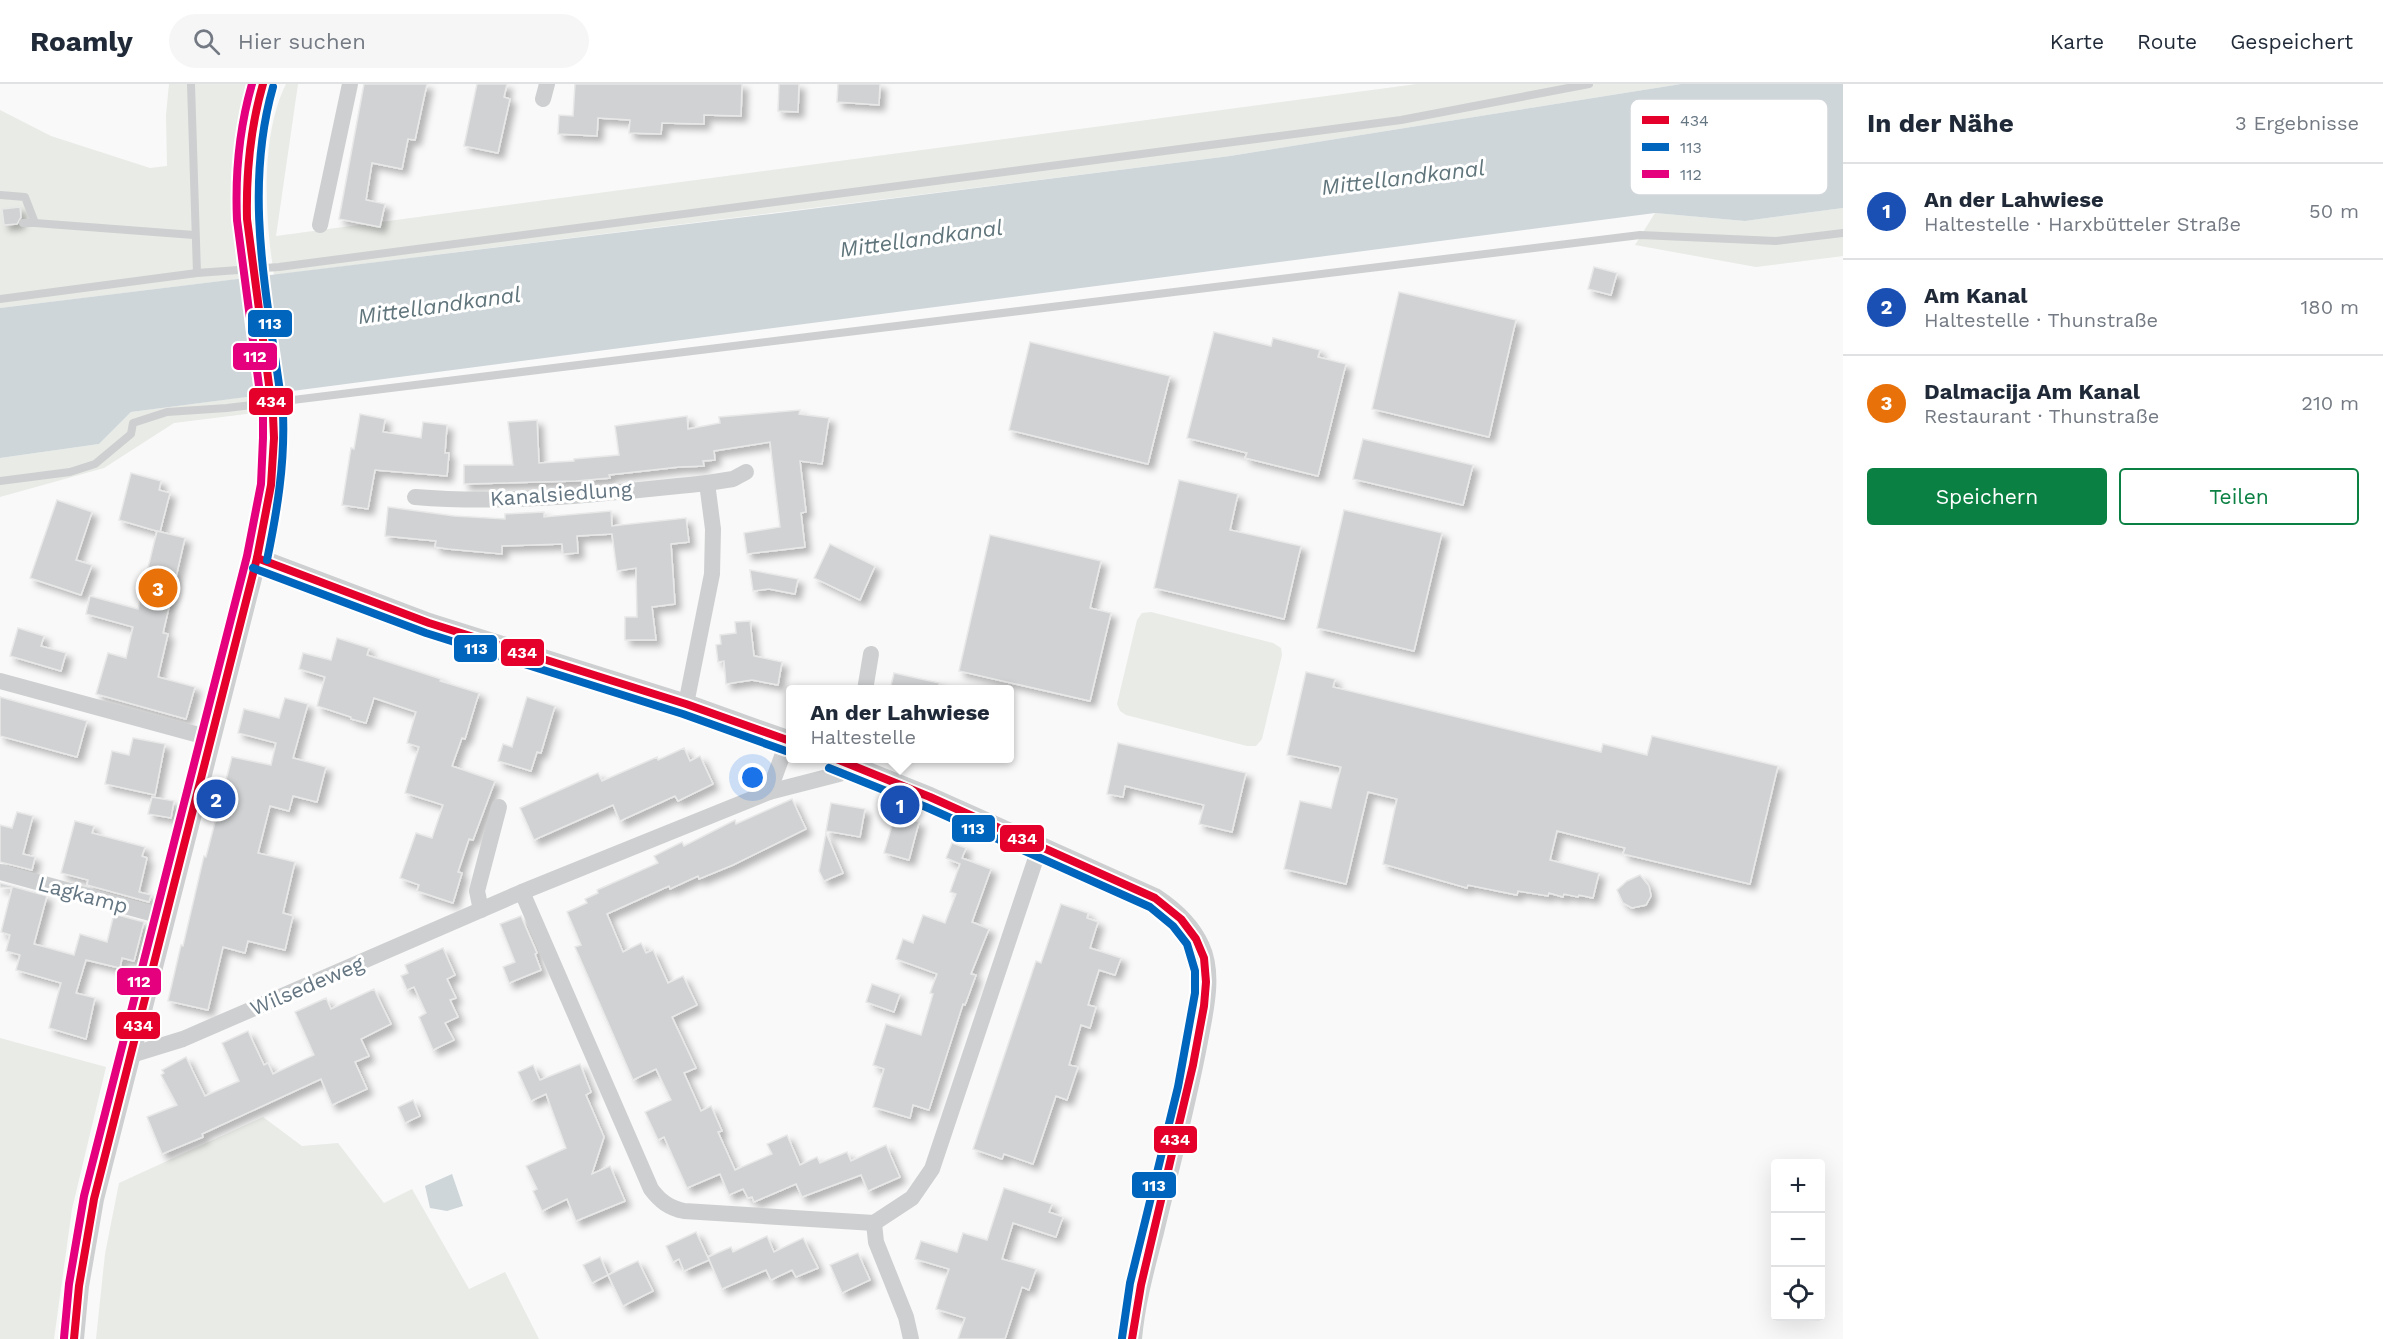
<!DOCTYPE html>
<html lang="de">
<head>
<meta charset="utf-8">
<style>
  :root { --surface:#fff; --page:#f6f6f7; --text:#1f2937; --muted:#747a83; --line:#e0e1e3; --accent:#0b8043 }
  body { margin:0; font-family:"Work Sans",sans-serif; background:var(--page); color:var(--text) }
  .controls { position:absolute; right:18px; bottom:18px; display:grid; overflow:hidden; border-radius:6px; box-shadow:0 6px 24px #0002 }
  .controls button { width:54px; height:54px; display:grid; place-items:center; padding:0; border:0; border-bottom:2px solid var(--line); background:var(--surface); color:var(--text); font:30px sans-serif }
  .you { position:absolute; left:753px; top:694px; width:21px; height:21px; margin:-15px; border:4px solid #fff; border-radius:50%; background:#1a73e8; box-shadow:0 0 0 9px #1a73e833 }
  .badge { display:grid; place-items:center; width:39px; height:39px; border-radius:50%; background:var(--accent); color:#fff; font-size:20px; font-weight:700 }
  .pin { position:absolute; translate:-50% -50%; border:3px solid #fff; box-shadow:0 2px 6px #0006 }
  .popup { position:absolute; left:786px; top:601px; width:228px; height:78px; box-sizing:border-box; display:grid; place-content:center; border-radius:6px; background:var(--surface); filter:drop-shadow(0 2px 4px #0005); font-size:20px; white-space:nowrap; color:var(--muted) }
  .popup b { font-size:22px; color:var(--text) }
  .popup::after { content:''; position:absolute; left:50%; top:100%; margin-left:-12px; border:12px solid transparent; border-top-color:var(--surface) }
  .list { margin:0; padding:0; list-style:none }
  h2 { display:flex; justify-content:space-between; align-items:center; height:78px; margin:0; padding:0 24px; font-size:26px }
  h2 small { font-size:20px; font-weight:400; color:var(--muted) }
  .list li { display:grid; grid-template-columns:39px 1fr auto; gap:18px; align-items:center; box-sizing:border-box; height:96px; padding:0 24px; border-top:2px solid var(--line) }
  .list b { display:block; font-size:22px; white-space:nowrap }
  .list p { margin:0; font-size:20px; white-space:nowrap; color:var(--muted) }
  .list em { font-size:20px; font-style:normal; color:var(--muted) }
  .actions { display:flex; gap:12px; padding:18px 24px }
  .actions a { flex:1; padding:14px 0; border:2px solid var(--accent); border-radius:6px; text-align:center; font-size:21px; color:var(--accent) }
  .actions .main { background:var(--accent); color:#fff }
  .icon { flex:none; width:33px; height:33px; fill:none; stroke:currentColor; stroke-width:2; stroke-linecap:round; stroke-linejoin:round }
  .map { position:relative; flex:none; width:1843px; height:1255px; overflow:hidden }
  header { display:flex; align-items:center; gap:36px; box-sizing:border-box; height:84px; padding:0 30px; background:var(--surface); border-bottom:2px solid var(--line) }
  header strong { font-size:28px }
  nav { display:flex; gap:33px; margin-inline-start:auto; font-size:21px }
  .search { width:420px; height:54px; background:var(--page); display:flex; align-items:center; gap:15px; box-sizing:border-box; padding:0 21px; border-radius:33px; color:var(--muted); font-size:22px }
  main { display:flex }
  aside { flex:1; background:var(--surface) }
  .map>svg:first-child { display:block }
  .green { fill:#e8ebe6 }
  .water { fill:#ced6d9 }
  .building { fill:#d0d2d3; stroke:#e8e8e8; stroke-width:1.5; filter:url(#shadow) }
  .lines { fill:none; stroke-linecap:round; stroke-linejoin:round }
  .service { stroke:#cecfd0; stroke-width:8 }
  .minor { stroke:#cecfd0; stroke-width:16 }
  .tertiary { stroke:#cecfd0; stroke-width:20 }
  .tertiary-bridge { stroke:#cecfd0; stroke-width:20 }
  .bus-1-casing { stroke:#fff; stroke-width:12 }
  .bus-2-casing { stroke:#fff; stroke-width:12 }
  .bus-3-casing { stroke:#fff; stroke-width:12 }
  .bus-1 { stroke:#e4002b; stroke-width:8 }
  .bus-2 { stroke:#0065bd; stroke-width:8 }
  .bus-3 { stroke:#e5007d; stroke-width:8 }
  .labels { text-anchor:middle; stroke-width:6; stroke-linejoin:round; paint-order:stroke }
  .street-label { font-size:21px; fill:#657683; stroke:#fff }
  .water-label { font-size:22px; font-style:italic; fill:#60757c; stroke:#fff }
  .key { fill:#fff; stroke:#d1d6da; stroke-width:1.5 }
  .key-label { font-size:16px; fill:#657683 }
  .line-badge { stroke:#fff; stroke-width:2 }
  .badge-label { font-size:16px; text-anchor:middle; font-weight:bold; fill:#fff }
</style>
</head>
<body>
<header>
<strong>Roamly</strong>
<div class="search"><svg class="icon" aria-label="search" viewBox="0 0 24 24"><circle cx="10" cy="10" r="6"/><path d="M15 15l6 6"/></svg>Hier suchen</div>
<nav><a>Karte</a><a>Route</a><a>Gespeichert</a></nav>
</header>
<main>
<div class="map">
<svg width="1843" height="1255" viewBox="0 0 1843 1255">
  <defs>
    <filter id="shadow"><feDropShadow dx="5.5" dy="5.5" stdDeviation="3" flood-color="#0004"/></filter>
  </defs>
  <rect width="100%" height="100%" fill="#f9f9f9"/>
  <!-- green -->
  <g class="green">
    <polygon points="169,0 256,0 247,194 0,224 0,26 51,52 150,84 167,82 166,31"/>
    <path d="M286 0H298L276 152 1417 0H1681L1230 72 274 191C265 135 260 52 286 0Z"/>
    <polygon points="1843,124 1843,172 1756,183 1635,161 1655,129 1745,137"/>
    <polygon points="259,311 261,328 174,339 104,384 0,413 0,374 99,360 131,328"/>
    <polygon points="1151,528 1273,559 1281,564 1282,571 1262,655 1256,662 1247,662 1126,631 1120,627 1117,620 1137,536 1142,529"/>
    <polygon points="0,954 106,983 72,1125 54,1255 0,1255"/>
    <polygon points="263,1033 302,1062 338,1059 384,1119 412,1105 469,1205 505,1188 539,1255 96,1255 105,1170 119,1099"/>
  </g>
  <!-- water -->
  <g class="water">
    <polygon points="1681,0 1843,0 1843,124 1745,137 1655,129 131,328 99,360 0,374 0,224 771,130 1230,72"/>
    <polygon points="452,1090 463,1122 447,1127 430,1124 425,1102"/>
  </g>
  <!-- building -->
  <g class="building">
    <polygon points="364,0 427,0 415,56 408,55 402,85 372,79 366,116 385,120 380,143 339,135"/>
    <polygon points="477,0 507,0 504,13 510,15 498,69 464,62"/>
    <polygon points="575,0 742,0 741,32 704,31 704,40 662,39 661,50 629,49 630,36 598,34 597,52 558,50 559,31 573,32"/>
    <polygon points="779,0 799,0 798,28 778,27"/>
    <polygon points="838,0 880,0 879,21 837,18"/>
    <polygon points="20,123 21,133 17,140 4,141 2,125"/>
    <polygon points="1594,183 1617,189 1611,211 1588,205"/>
    <polygon points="1399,208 1516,236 1489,353 1372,325"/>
    <polygon points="1214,248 1271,262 1273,254 1320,266 1318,273 1346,280 1318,392 1245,374 1247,369 1187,354"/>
    <polygon points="1030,258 1170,292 1148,380 1009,346"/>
    <polygon points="800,326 799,330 829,334 822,380 800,377 806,428 801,429 805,463 747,470 744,449 780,443 770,358 714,367 715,376 703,377 704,382 679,383 609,391 610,394 576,397 464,400 464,381 513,381 508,338 537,336 539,379 574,377 574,375 619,371 615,342 687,332 688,345 720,339 719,333"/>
    <polygon points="360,330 385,335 383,348 421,354 423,338 447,341 445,369 449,369 447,392 375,386 368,425 342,421 351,364 354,365"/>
    <polygon points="1363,355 1473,381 1463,421 1353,395"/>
    <polygon points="131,389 161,397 159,406 170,409 160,448 119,436"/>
    <polygon points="1179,396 1238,410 1230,446 1301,462 1284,535 1154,504"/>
    <polygon points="57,416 92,428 76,476 92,481 81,511 30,494"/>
    <polygon points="388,423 454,432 505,435 505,430 544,428 544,433 611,427 612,442 686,434 689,458 671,460 675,520 652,523 656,556 625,556 625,533 637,533 636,484 617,487 612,450 577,452 578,469 563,470 562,460 502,462 502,470 448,465 435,463 436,457 385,452"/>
    <polygon points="1344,426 1442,449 1414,567 1317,544"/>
    <polygon points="157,447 185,454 163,549 168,550 158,593 195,603 186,635 96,610 108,569 126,574 133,543 86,530 90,512 138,525"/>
    <polygon points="990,451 1101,477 1090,524 1111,529 1090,617 959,587"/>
    <polygon points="830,460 875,482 860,516 814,494"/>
    <polygon points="750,486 798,495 795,510 769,505 753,507"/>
    <polygon points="750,537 754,572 782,578 778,601 752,596 726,600 724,577 718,578 716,561 721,560 720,551 736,549 735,538"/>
    <polygon points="18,544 44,552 41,562 66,569 61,587 10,572"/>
    <polygon points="337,554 369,564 367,571 441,595 440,597 479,609 465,655 462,654 452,682 495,697 473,756 469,755 458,788 462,789 453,819 417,807 419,801 400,794 416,749 432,754 443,721 405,709 419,663 407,659 416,628 374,614 366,639 351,635 351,633 317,622 325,593 299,585 303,569 331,576"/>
    <polygon points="1306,588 1335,595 1333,603 1601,668 1603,660 1647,671 1652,652 1778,682 1750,800 1623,770 1625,764 1557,747 1550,776 1599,789 1593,814 1579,811 1578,813 1564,810 1563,813 1549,809 1548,812 1518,807 1517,811 1468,801 1467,804 1383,780 1397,715 1368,708 1346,800 1284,785 1300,717 1331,724 1341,683 1287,671"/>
    <polygon points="894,589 939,599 938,606 890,606"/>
    <polygon points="0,613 87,637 77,673 0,652"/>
    <polygon points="527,613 555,622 541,669 537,668 531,687 498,677 503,660 512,663"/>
    <polygon points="285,614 308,620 293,674 326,683 317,718 293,712 289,727 270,722 258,769 295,778 283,829 293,832 285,866 248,857 245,869 223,863 208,926 168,917 181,861 183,862 204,772 206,773 232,673 271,681 276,659 238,649 244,625 279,634"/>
    <polygon points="133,654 165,660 155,711 105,700 112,667 129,671"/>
    <polygon points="1118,659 1246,689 1232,748 1199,740 1204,721 1125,702 1123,713 1107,710"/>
    <polygon points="684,664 690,677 700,672 713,700 678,717 675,712 620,737 613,721 534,756 520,724 598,689 602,697 657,673 658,676"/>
    <polygon points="152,713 174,717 171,734 148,730"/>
    <polygon points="792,715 806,745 733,781 699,795 698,792 670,805 669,802 607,830 623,868 641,859 646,869 653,866 668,899 683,892 697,921 672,933 696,984 684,989 701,1027 711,1022 722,1047 718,1048 735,1086 772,1070 767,1060 787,1051 800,1081 817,1073 820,1079 847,1068 851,1077 886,1061 900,1093 868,1107 861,1091 802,1113 796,1100 754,1118 752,1113 748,1114 743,1105 729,1111 720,1090 687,1104 664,1053 658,1056 645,1028 671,1016 656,985 633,996 575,863 581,861 567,828 587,819 585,815 598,809 597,806 658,779 654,772 682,758 684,762 735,736 736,740"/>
    <polygon points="831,719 865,725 860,753 826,747"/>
    <polygon points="17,728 33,732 23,770 35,773 32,786 0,778 0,741 12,744"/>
    <polygon points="895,731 919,738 909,776 884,769"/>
    <polygon points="75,737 94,742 92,749 145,763 142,772 147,774 139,808 151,811 149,818 87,801 88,796 61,789"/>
    <polygon points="826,749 843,789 824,797 819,787"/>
    <polygon points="952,759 966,764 962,774 991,785 972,838 989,845 971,890 976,891 965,921 963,920 929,1026 913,1021 910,1034 873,1023 884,985 873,981 886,940 921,951 933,910 930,909 937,890 896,875 903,855 913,859 923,831 945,839 956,810 950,808 960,780 946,774"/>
    <polygon points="1640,791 1649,802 1651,812 1646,821 1632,824 1623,819 1617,806 1627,797"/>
    <polygon points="0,799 47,812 34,860 74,871 80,850 107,858 114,830 144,838 134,877 122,874 120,884 86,876 76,909 95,914 86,955 49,944 61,899 16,886 20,871 6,867 10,851 1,848 12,804 0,803"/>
    <polygon points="1061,820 1088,829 1087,834 1098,838 1090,864 1121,874 1115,891 1099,886 1088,921 1096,923 1090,944 1081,941 1069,981 1078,983 1067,1016 1056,1012 1033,1080 1004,1070 1002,1075 973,1065 1036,877 1041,879"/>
    <polygon points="521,832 537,869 535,870 541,886 509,899 503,883 515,878 500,840"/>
    <polygon points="443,864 455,891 447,895 456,914 450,916 458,933 445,939 454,956 433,966 419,933 426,929 414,903 407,906 401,892 408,889 405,881"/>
    <polygon points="872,900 900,910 894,928 866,918"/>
    <polygon points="374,905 391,940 361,955 369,972 355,978 367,1005 332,1021 321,995 202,1050 203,1053 162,1070 147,1033 177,1021 161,991 164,989 162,986 186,973 205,1012 239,997 222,959 248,947 264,981 268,979 273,990 314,971 295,928 326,914 331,925"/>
    <polygon points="580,980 591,1008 586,1011 604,1053 592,1090 610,1082 625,1117 576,1137 567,1115 542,1127 533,1107 537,1105 526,1082 566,1064 546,1010 531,1017 518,988 533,981 540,996"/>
    <polygon points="413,1016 420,1032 405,1039 398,1023"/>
    <polygon points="1004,1104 1052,1120 1049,1128 1063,1133 1056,1153 1013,1139 1002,1175 1036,1185 1029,1206 1022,1203 1005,1255 958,1255 965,1234 936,1225 949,1185 915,1175 921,1157 957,1168 963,1149 987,1156"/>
    <polygon points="696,1148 709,1176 684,1187 679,1175 673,1178 666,1162"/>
    <polygon points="767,1152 774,1168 803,1154 818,1184 796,1193 792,1186 771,1196 766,1186 722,1205 708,1173 731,1163 733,1168"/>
    <polygon points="858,1169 870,1196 842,1209 830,1181"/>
    <polygon points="600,1173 608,1191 592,1199 583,1181"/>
    <polygon points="638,1177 653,1207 623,1222 608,1191"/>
  </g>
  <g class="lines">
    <!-- service -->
    <g class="service">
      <polyline points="191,0 197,189"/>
      <polyline points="0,111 25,113 35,139 194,151"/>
      <polyline points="23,139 35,139"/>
      <polyline points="0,215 197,189 279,183 1401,36 1589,0"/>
      <polyline points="0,397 70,388 95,380 131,350 133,339 167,328 227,324 1640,151 1776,157 1843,149"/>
    </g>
    <!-- minor -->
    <g class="minor">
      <polyline points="543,15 547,0"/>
      <polyline points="320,141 350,0"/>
      <polyline points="707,399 733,395 746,388"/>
      <path d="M415 413C513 421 610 409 707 399L713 445 712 490 686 620"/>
      <polyline points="0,597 210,654"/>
      <polyline points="865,606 871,570"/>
      <polyline points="769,708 788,656"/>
      <polyline points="0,788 165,833"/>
      <path d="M522 808 651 1105C660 1117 669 1124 684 1127L874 1139 912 1114 932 1085 1040 762"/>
      <polyline points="481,826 477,807 499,723"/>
      <polyline points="131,971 183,955 522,808 769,708 839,690 849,682 852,674"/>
      <polyline points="874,1139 876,1158 906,1233 911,1255"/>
    </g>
    <!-- tertiary -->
    <g class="tertiary">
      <path d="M252 170C244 111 246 57 263 0"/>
      <polyline points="257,474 429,539 686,620 790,657"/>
      <path d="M833 674 930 713 1155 814C1173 826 1191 842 1200 863 1213 891 1203 929 1198 957 1186 1021 1169 1085 1154 1148 1145 1183 1135 1219 1132 1255"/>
      <polyline points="74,1255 79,1202 94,1115 257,474 271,401 273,331"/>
    </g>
    <!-- tertiary-bridge -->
    <polyline class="tertiary-bridge" points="252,170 273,331"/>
    <defs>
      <g id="bus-1">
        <polyline points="257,474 429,539 686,620 790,657"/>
        <polyline points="834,674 930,713 1155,814 1181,835 1196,855 1204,874 1206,898 1204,922 1193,981 1141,1201 1132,1255"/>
        <path d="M74 1255 79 1202 94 1115 257 474 271 401 274 354 273 331 247 135C246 89 250 45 263 0"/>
      </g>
      <g id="bus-2">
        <path d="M267 476C277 428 285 379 283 330 269 219 242 112 273 3"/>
        <polyline points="253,484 426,549 683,630 786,667"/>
        <polyline points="829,684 926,723 1150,823 1173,842 1187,860 1195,887 1195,909 1178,1003 1130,1199 1122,1254"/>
      </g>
      <path id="bus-3" d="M64 1254 69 1200 84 1112 247 472 261 400 263 354V332L237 136C235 90 239 45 252 0"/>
    </defs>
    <!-- bus-1 casing -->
    <use href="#bus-1" class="bus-1-casing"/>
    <!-- bus-2 casing -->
    <use href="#bus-2" class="bus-2-casing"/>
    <!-- bus-3 casing -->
    <use href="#bus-3" class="bus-3-casing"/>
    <!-- bus-1 -->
    <use href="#bus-1" class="bus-1"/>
    <!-- bus-2 -->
    <use href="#bus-2" class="bus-2"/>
    <!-- bus-3 -->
    <use href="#bus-3" class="bus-3"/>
  </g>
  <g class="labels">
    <!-- street labels -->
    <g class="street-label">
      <text transform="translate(561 410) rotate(-4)" y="7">Kanalsiedlung</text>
      <text transform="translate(83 811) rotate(15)" y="7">Lagkamp</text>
      <text transform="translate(307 902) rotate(-23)" y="7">Wilsedeweg</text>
    </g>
    <!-- water labels -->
    <g class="water-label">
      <text transform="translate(1403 93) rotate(-7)" y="8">Mittellandkanal</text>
      <text transform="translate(921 154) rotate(-8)" y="8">Mittellandkanal</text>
      <text transform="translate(439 221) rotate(-8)" y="8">Mittellandkanal</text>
    </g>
  </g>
  <!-- legend -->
  <rect x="1630" y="15" width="198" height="96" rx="9" class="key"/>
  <rect x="1642" y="32" width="27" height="8" fill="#e4002b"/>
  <rect x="1642" y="59" width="27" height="8" fill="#0065bd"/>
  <rect x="1642" y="86" width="27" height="8" fill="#e5007d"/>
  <g class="key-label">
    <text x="1680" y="42">434</text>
    <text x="1680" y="69">113</text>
    <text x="1680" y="96">112</text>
  </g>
  <g class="line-badge">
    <rect x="247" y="225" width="46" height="29" rx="6" fill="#0065bd"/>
    <rect x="232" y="258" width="46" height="29" rx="6" fill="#e5007d"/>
    <rect x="248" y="303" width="46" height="29" rx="6" fill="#e4002b"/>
    <rect x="453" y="550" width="45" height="29" rx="6" fill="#0065bd"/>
    <rect x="500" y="554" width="45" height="29" rx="6" fill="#e4002b"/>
    <rect x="951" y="730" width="45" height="29" rx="6" fill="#0065bd"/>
    <rect x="999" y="740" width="46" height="29" rx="6" fill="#e4002b"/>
    <rect x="116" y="883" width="46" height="29" rx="6" fill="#e5007d"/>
    <rect x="115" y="927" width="46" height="29" rx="6" fill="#e4002b"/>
    <rect x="1153" y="1041" width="45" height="29" rx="6" fill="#e4002b"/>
    <rect x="1131" y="1087" width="46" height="28" rx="6" fill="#0065bd"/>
  </g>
  <g class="badge-label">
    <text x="270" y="245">113</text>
    <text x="255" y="278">112</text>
    <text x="271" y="323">434</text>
    <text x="476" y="570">113</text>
    <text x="522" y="574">434</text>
    <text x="973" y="750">113</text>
    <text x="1022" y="760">434</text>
    <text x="139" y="903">112</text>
    <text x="138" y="947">434</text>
    <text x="1175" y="1061">434</text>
    <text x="1154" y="1107">113</text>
  </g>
</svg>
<div class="controls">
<button>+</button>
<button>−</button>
<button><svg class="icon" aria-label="locate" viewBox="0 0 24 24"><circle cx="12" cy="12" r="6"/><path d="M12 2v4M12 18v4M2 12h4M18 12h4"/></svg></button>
</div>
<div class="you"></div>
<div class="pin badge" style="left:900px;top:721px;background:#1a4fb4">1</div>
<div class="popup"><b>An der Lahwiese</b>Haltestelle</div>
<div class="pin badge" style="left:216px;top:715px;background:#1a4fb4">2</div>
<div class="pin badge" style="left:158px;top:504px;background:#e8710a">3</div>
</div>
<aside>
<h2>In der Nähe<small>3 Ergebnisse</small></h2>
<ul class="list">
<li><span class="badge" style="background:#1a4fb4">1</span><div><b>An der Lahwiese</b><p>Haltestelle · Harxbütteler Straße</p></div><em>50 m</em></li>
<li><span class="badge" style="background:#1a4fb4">2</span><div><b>Am Kanal</b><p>Haltestelle · Thunstraße</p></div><em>180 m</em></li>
<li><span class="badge" style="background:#e8710a">3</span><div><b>Dalmacija Am Kanal</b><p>Restaurant · Thunstraße</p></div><em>210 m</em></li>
</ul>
<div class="actions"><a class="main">Speichern</a><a>Teilen</a></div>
</aside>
</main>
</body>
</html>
